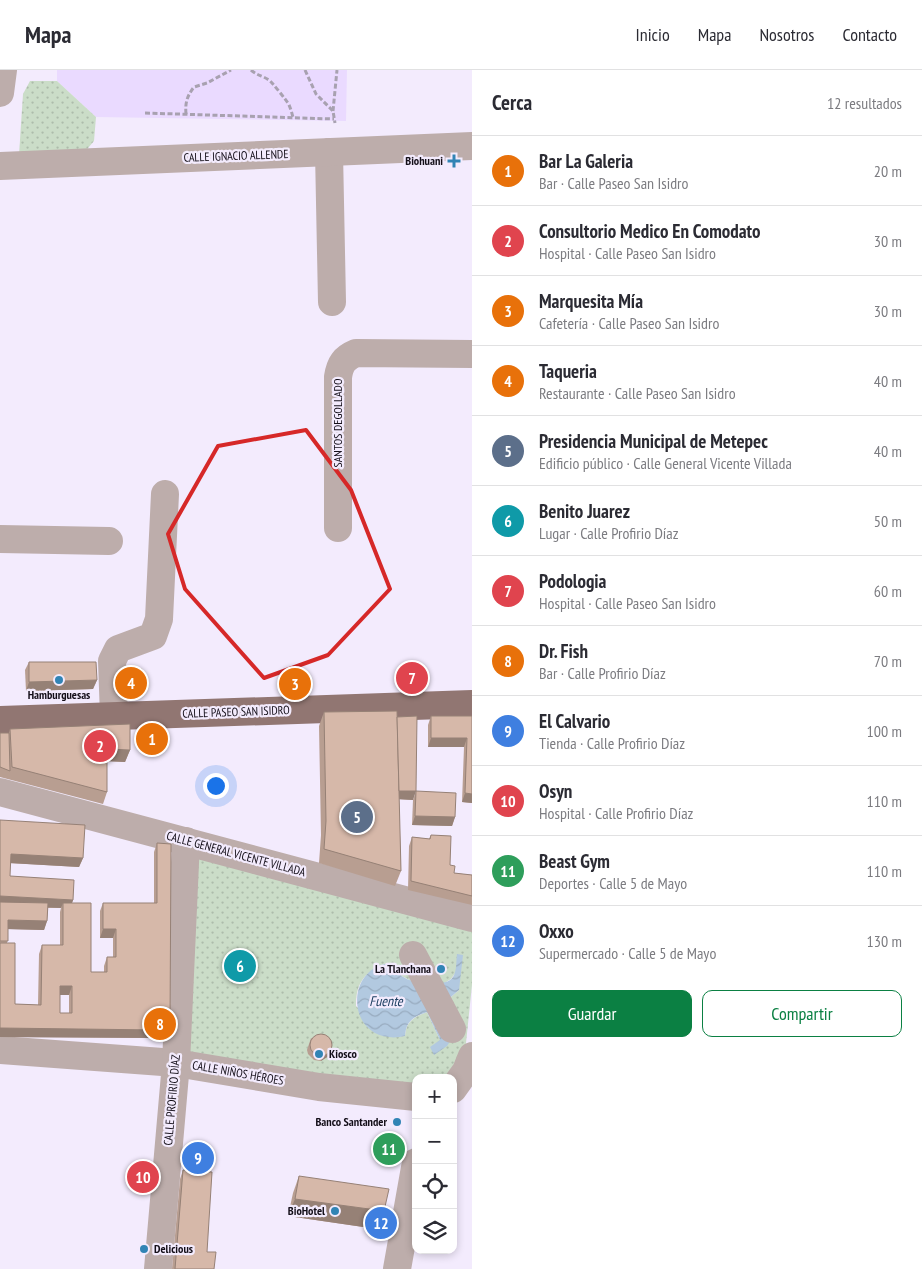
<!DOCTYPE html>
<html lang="es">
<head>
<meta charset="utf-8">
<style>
  :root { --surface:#fff; --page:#f2f2f3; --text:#2b2b33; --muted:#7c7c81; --line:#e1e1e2; --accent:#0b8043 }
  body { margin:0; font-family:"PT Sans Narrow",sans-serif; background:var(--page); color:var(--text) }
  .controls { position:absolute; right:15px; bottom:15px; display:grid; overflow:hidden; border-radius:10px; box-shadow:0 2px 8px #0003 }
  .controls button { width:45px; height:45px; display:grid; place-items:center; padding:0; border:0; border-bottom:1px solid var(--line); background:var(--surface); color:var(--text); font:25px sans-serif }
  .you { position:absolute; left:215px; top:715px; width:18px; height:18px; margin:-12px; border:4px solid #fff; border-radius:50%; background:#1a73e8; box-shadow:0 0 0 8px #1a73e833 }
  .badge { display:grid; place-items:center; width:32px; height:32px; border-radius:50%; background:var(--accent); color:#fff; font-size:16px; font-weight:700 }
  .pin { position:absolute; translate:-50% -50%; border:2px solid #fff; box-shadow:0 1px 5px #0006 }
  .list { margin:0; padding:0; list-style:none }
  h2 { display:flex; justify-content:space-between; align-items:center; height:65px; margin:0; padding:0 20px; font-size:21px }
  h2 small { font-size:16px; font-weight:400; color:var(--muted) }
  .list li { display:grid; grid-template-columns:32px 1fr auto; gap:15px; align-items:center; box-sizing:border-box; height:70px; padding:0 20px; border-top:1px solid var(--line) }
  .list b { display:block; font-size:19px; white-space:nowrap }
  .list p { margin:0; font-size:16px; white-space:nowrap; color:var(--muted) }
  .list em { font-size:16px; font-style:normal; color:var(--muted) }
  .actions { display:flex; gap:10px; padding:15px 20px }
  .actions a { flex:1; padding:11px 0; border:1px solid var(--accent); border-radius:10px; text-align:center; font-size:18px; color:var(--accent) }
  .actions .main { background:var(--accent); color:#fff }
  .icon { flex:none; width:28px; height:28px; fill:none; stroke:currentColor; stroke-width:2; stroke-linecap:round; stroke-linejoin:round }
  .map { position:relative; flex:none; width:472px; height:1199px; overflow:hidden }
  header { display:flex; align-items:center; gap:30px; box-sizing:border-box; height:70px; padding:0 25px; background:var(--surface); border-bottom:1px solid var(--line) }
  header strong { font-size:24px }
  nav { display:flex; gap:28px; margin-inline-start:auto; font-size:18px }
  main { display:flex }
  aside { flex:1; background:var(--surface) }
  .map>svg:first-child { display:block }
  .built { fill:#eadaff }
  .park { fill:url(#park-dots); fill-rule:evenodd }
  .water { fill:url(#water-waves) }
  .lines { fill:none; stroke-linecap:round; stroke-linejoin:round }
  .path { stroke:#a8a1b0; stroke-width:3; stroke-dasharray:5 2.5; stroke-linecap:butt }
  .minor { stroke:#bdadab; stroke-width:28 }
  .major { stroke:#917672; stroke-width:28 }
  .wall { fill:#b89e91; fill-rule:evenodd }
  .shaded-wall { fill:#968176 }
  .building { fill:#d6b8a9; stroke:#968176; fill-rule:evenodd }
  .marked { fill:none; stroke:#d62828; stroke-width:4; stroke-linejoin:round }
  .poi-dot { fill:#3184b5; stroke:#f3ebfd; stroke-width:2 }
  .labels { text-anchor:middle; stroke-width:4.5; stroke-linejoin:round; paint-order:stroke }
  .street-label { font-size:12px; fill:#130e18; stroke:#f3ebfd }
  .poi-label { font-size:12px; font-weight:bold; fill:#130e18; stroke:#f3ebfd; text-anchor:end }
  .water-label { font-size:14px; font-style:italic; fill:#1d3f61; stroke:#f3ebfd }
</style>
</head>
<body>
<header>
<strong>Mapa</strong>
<nav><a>Inicio</a><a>Mapa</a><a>Nosotros</a><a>Contacto</a></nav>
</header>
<main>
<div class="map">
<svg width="472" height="1199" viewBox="0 0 472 1199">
  <defs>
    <pattern id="park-dots" width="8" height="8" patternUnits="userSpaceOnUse" patternTransform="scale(1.25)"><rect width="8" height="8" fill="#cbddc8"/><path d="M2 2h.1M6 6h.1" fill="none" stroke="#adbcab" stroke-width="1.8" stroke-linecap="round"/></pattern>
    <pattern id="water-waves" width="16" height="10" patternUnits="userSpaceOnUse" patternTransform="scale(1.25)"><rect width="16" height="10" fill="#b2c9e0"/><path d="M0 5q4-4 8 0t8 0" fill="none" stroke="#98abbf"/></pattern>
  </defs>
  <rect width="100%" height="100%" fill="#f3ebfd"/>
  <!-- built -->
  <polygon class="built" points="57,0 347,0 346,51 96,47 57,11"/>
  <!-- park -->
  <g class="park">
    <polygon points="30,11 57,11 96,47 94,71 83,84 19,85 23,24"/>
    <path d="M189 776 472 842V915L466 973 465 987 448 1008H416V1023L181 985ZM388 893H391L400 905 411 911 443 914 451 909 456 902 459 920 438 938 447 976 440 970 427 942C414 947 406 951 405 966L389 967 356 936C356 912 365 901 388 893Z"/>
  </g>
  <!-- water -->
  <path class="water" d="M457 884 463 885 459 920 438 938 451 970 447 976 434 985 430 977 440 970 427 942C413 947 406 951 405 966 400 967 394 968 389 967 345 963 347 895 392 893 395 899 398 904 405 908 415 914 446 918 453 907 457 901 456 891 457 884Z"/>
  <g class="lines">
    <!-- path -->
    <g class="path">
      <path d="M251 0C258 6 261 5 269 10 271 11 288 32 289 35 291 39 292 44 293 47"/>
      <polyline points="305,0 316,24 333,41 335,53"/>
      <polyline points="333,41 337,0"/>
      <polyline points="145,43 334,49"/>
      <path d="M186 44C185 33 187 26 194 17L207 13 231 0"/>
    </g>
    <!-- minor -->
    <g class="minor">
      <polyline points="0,23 3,0"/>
      <polyline points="329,82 332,232"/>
      <polyline points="0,96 472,76"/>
      <path d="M338 458V307C340 294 344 288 356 283L472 284"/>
      <polyline points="0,469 109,471"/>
      <polyline points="114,646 112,591 118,579 153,566 159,549 165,424"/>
      <polyline points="0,722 472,848"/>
      <polyline points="413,885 452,959"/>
      <polyline points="0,980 176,993 319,1017 416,1027"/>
      <polyline points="453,1019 466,1001 472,986"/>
      <polyline points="158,1199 176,993 186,771"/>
      <polyline points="397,1199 416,1092"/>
    </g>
    <!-- major -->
    <polyline class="major" points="0,650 472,634"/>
  </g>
  <!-- wall -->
  <g class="wall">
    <polygon points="29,592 97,610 93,619 26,621 25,600"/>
    <polygon points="124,600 142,617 141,622 122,621 122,604"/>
    <polygon points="324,642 397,647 413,730 399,729 401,801 395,816 319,793 321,765 319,656"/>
    <polygon points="431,646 472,646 472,733 462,732 464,677 428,677 428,655"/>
    <polygon points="10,659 130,680 125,692 107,691 107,722 103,734 0,707 0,663 9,663"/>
    <polygon points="416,721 455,747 452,756 412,755 413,730"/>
    <path d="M0 750 83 788 79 797 10 793V806L73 830 72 833 91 902H104V896L107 887H113V868H100V841L103 833H154V782L157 773 170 956 167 965H155L154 968 0 967ZM48 838H61L60 842V875H42L39 884 38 935 15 934 7 873 8 859 44 860 47 851ZM60 925H69V943H60Z"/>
    <polygon points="431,765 450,795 454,803 472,805 472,835 408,820 409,776 412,767 429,769"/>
    <polygon points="311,968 332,980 330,985 321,991 314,990 308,984 307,980"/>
    <polygon points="183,1100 207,1182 214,1199 172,1199 180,1109"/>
    <polygon points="299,1106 384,1141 377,1159 288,1146 293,1123"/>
  </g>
  <!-- shaded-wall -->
  <g class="shaded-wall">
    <polygon points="97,610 93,619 26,621 29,612"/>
    <polygon points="124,616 142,617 141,622 122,621"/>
    <polygon points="431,668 467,668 464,677 428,677"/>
    <polygon points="107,679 130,680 125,692 103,691"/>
    <polygon points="398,721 416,721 413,730 394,729"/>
    <polygon points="465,723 472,724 472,733 462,732"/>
    <polygon points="415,746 455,747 452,756 412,755"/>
    <polygon points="11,784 83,788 79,797 8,793"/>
    <polygon points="0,826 73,830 70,839 63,833 61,838 0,835"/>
    <polygon points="8,850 47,851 44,860 5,859"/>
    <polygon points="103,859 116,859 113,868 100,868"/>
    <polygon points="60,916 72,916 69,925 57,925"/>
    <polygon points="157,956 170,956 167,965 155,965 154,968 0,967 0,958"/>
    <polygon points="332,980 330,985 321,991 323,986"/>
    <polygon points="295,1129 384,1141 377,1159 288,1146"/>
  </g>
  <!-- building -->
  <g class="building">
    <polygon points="29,592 96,592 97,610 29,612"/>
    <polygon points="142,599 142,617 124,616 124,600"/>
    <polygon points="397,641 401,801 324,779 326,751 324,642"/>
    <polygon points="417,646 416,721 399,721 397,647"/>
    <polygon points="431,646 472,646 472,724 465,723 467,668 431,668"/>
    <polygon points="130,654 130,680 107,679 107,722 12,697 10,659"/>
    <polygon points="0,663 9,663 10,701 0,697"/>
    <polygon points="416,721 456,723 455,747 415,746"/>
    <polygon points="0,750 85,755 83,788 11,784 10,806 74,810 73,830 0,826"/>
    <polygon points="431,765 451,766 450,795 455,796 454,803 472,805 472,826 411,811 412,767 430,769"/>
    <path d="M157 773 171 774 170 956H157V960L0 958V873H15V934L41 935 42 875H63V833H91V902H107V887H116V859H103V833H157ZM60 916H72V943H60Z"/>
    <polygon points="0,832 48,833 47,851 8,850 8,871 0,871"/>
    <circle cx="321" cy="975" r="11"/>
    <polygon points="183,1100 212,1102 207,1182 216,1182 214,1199 175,1199"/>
    <polygon points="299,1106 389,1119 384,1141 295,1129"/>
  </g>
  <!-- marked area -->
  <path class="marked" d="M306 360 351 420 390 519 328 585 264 608 185 519 168 464 218 376Z"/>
  <!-- markers -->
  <g class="poi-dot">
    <path d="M451.5 83.5h5v5h5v5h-5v5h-5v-5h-5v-5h5z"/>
    <circle cx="59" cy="610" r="5"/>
    <circle cx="441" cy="899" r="5"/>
    <circle cx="319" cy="984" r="5"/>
    <circle cx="397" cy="1052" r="5"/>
    <circle cx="335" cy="1141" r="5"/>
    <circle cx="144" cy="1179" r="5"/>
  </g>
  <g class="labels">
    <!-- street labels -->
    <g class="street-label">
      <text transform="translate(236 86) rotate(-2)" y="4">CALLE IGNACIO ALLENDE</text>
      <text transform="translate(338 353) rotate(-90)" y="4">SANTOS DEGOLLADO</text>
      <text transform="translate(236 642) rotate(-2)" y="4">CALLE PASEO SAN ISIDRO</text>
      <text transform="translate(236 784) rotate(15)" y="4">CALLE GENERAL VICENTE VILLADA</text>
      <text transform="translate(238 1003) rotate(10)" y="4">CALLE NIÑOS HÉROES</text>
      <text transform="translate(172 1030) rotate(-85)" y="4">CALLE PROFIRIO DÍAZ</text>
    </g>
    <!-- poi labels -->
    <g class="poi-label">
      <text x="443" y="95">Biohuani</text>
      <text x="59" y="629" text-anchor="middle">Hamburguesas</text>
      <text x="431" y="903">La Tlanchana</text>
      <text x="329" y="988" text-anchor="start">Kiosco</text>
      <text x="387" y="1056">Banco Santander</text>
      <text x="325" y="1145">BioHotel</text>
      <text x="154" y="1183" text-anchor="start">Delicious</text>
    </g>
    <!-- water labels -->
    <g class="water-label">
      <text x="386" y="936">Fuente</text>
    </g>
  </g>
</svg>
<div class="controls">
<button>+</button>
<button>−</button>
<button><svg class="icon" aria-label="locate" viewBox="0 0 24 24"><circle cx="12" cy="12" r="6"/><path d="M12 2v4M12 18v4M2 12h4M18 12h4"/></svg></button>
<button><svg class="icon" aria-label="layers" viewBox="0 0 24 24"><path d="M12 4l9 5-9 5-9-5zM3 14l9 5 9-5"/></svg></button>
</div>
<div class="you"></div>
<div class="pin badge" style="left:152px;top:669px;background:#e8710a">1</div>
<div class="pin badge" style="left:100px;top:676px;background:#e0444e">2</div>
<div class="pin badge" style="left:295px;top:614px;background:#e8710a">3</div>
<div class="pin badge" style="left:131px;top:613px;background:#e8710a">4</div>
<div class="pin badge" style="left:357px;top:747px;background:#5c6f8a">5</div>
<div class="pin badge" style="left:240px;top:896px;background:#0f9aa8">6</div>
<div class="pin badge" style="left:412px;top:608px;background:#e0444e">7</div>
<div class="pin badge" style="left:160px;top:954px;background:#e8710a">8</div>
<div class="pin badge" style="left:198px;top:1088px;background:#3f7fe0">9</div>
<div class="pin badge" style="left:143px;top:1107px;background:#e0444e">10</div>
<div class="pin badge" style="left:389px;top:1079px;background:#2e9e5b">11</div>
<div class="pin badge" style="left:381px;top:1153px;background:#3f7fe0">12</div>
</div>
<aside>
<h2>Cerca<small>12 resultados</small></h2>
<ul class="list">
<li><span class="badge" style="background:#e8710a">1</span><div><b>Bar La Galeria</b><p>Bar · Calle Paseo San Isidro</p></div><em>20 m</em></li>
<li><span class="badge" style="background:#e0444e">2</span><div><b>Consultorio Medico En Comodato</b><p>Hospital · Calle Paseo San Isidro</p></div><em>30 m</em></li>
<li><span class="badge" style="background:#e8710a">3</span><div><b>Marquesita Mía</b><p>Cafetería · Calle Paseo San Isidro</p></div><em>30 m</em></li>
<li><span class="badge" style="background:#e8710a">4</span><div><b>Taqueria</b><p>Restaurante · Calle Paseo San Isidro</p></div><em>40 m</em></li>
<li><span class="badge" style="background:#5c6f8a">5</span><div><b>Presidencia Municipal de Metepec</b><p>Edificio público · Calle General Vicente Villada</p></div><em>40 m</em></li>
<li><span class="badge" style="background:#0f9aa8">6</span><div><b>Benito Juarez</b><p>Lugar · Calle Profirio Díaz</p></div><em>50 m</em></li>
<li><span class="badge" style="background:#e0444e">7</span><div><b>Podologia</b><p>Hospital · Calle Paseo San Isidro</p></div><em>60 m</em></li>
<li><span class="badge" style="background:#e8710a">8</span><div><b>Dr. Fish</b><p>Bar · Calle Profirio Díaz</p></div><em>70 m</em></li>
<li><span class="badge" style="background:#3f7fe0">9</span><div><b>El Calvario</b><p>Tienda · Calle Profirio Díaz</p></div><em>100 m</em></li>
<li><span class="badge" style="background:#e0444e">10</span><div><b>Osyn</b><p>Hospital · Calle Profirio Díaz</p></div><em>110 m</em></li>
<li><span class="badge" style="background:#2e9e5b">11</span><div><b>Beast Gym</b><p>Deportes · Calle 5 de Mayo</p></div><em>110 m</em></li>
<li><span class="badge" style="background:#3f7fe0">12</span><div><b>Oxxo</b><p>Supermercado · Calle 5 de Mayo</p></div><em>130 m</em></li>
</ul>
<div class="actions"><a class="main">Guardar</a><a>Compartir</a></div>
</aside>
</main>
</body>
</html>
